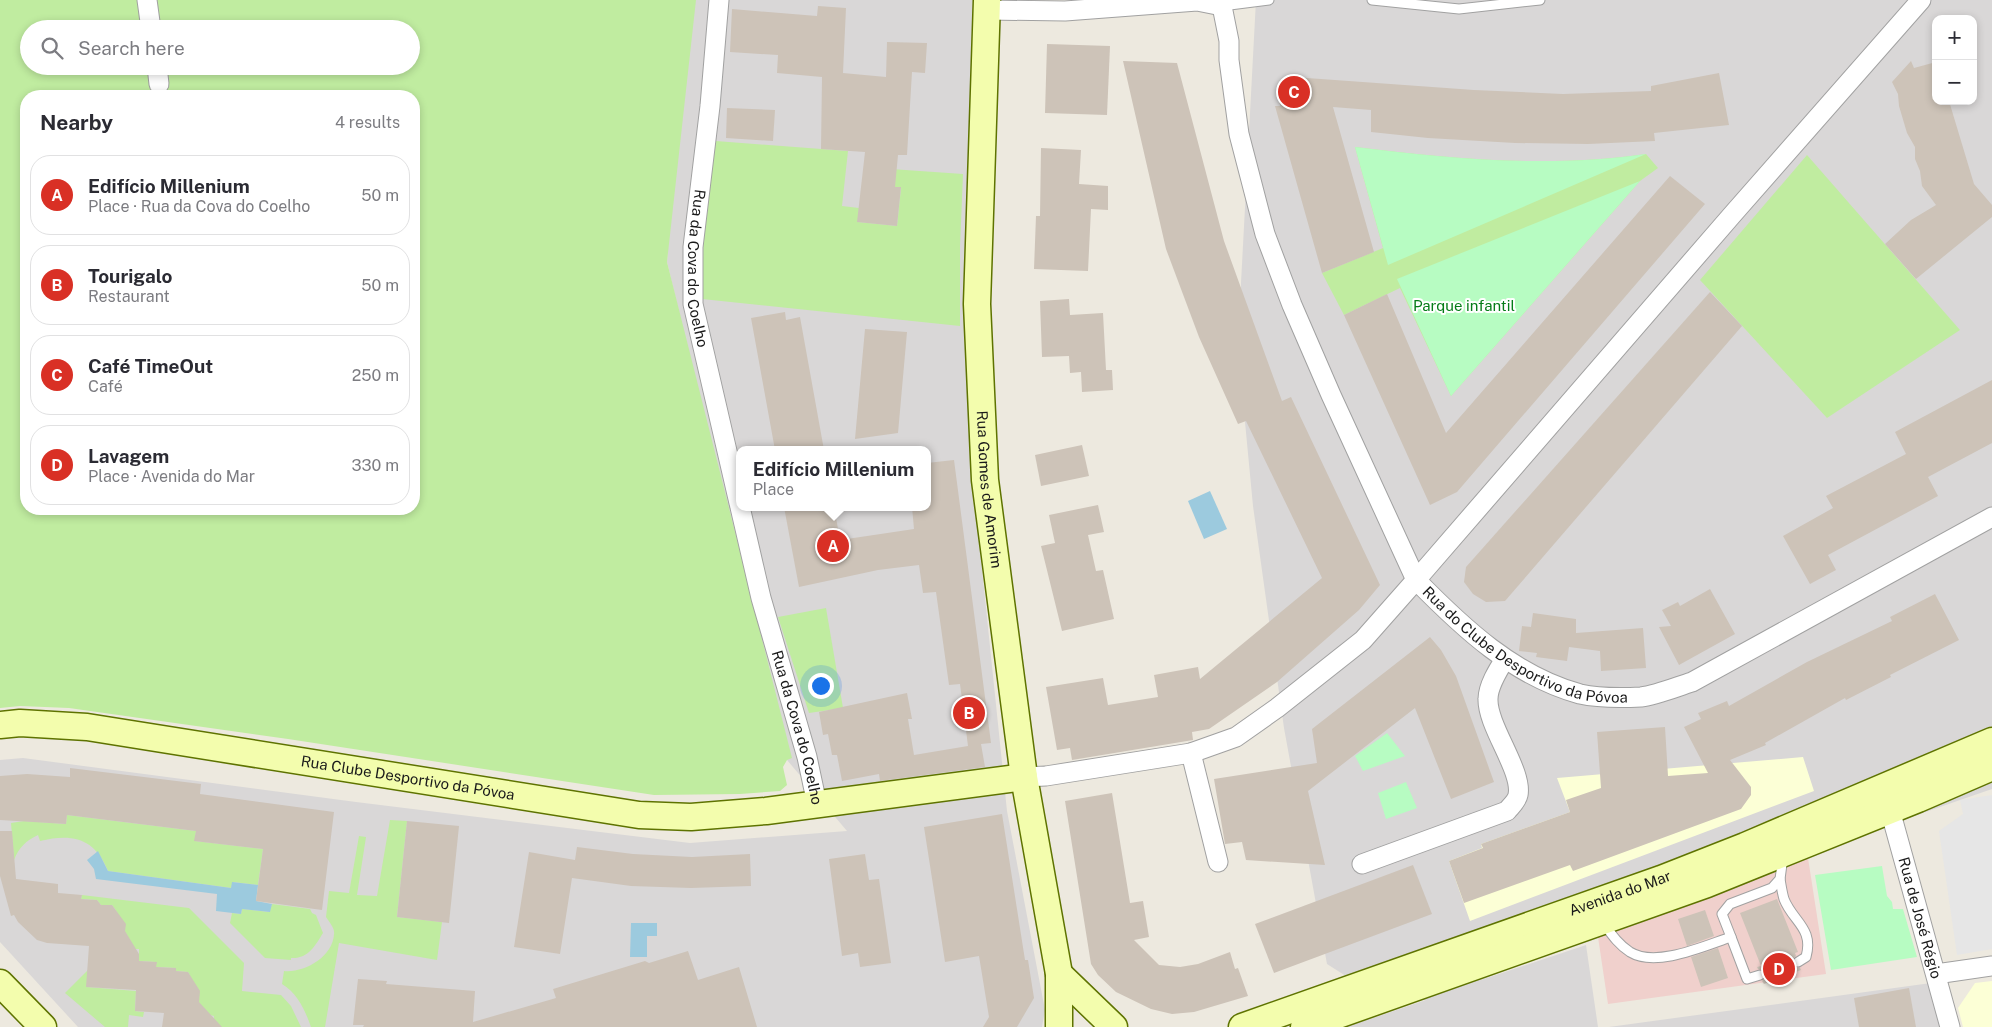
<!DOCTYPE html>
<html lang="en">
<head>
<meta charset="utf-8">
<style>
  :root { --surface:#fff; --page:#f7f7f7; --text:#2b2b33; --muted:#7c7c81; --line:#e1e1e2; --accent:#d93025 }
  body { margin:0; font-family:"Public Sans",sans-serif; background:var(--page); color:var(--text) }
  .controls { position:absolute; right:15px; top:15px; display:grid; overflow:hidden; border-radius:10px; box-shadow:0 2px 8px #0003 }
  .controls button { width:45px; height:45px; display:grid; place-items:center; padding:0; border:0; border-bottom:1px solid var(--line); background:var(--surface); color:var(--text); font:25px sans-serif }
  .you { position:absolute; left:820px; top:685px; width:18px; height:18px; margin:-12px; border:4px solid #fff; border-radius:50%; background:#1a73e8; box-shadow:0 0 0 8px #1a73e833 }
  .badge { display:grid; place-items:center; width:32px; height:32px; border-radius:50%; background:var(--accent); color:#fff; font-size:16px; font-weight:700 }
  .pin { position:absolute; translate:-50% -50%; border:2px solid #fff; box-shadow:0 1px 5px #0006 }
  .popup { position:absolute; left:736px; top:446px; width:195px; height:65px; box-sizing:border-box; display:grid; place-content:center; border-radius:10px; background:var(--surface); filter:drop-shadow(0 1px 4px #0005); font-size:16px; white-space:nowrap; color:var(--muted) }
  .popup b { font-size:19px; color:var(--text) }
  .popup::after { content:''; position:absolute; left:50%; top:100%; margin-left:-10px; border:10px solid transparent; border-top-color:var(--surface) }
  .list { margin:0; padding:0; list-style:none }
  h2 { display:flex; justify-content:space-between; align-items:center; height:65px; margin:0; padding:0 20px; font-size:21px }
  h2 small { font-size:16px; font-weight:400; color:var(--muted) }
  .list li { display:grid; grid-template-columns:32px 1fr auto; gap:15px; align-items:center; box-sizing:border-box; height:80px; margin:0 10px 10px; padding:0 10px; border:1px solid var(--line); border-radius:20px }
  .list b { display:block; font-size:19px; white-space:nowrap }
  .list p { margin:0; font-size:16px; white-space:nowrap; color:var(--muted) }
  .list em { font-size:16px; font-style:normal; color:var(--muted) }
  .icon { flex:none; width:28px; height:28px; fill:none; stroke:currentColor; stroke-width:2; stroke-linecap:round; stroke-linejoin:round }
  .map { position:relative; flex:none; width:1992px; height:1027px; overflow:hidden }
  .search { position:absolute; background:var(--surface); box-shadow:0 2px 8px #0003; left:20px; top:20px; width:400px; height:55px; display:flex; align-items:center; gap:12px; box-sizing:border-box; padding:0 18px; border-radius:28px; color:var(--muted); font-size:19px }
  .panel { position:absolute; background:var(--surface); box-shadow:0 2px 8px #0003; left:20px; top:90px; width:400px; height:425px; border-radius:20px }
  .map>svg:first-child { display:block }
  .residential { fill:#d9d7d7; fill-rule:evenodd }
  .commercial { fill:#f0d0cc }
  .education { fill:#fcffd6 }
  .grass { fill:#c0eca0; fill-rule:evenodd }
  .park { fill:#b7fcc2 }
  .parking { fill:#e6e6e6 }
  .water { fill:#9ccade }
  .building { fill:#cdc3b8 }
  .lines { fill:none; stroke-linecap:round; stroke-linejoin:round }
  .lane-casing { stroke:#a1a1a1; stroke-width:11 }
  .street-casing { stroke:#a1a1a1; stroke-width:21 }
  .secondary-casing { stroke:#5e7300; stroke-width:29 }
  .lane { stroke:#fff; stroke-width:9 }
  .street { stroke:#fff; stroke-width:19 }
  .secondary { stroke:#f3fdad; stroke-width:26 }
  .labels { text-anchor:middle; stroke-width:4; stroke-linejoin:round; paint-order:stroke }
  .street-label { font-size:15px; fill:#1a1a1a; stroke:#fff }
  .park-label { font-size:15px; fill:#057c18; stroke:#fff }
</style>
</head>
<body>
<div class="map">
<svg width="1992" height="1027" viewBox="0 0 1992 1027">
  <rect width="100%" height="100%" fill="#ede9df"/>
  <!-- residential -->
  <g class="residential">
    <path d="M686 0H984L974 492 1007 811 1045 1010 1042 1027H78L0 942V760L23 758 356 802 690 843 847 831 787 760 667 262ZM739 450H927V507H739Z"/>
    <path d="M1256 0H1992V789L1775 864 1478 981 1586 945 1598 1027H1347L1426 1000H1399L1371 992 1327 964 1284 728 1253 506 1241 380V283ZM1936 19H1973V101H1936Z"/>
    <polygon points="1931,983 1941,1027 1609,1027"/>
  </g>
  <!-- commercial -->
  <polygon class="commercial" points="1808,858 1826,974 1608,1004 1598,937"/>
  <!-- education -->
  <g class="education">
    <polygon points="1803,757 1814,791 1470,921 1449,861 1482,848 1481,844 1570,812 1557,778"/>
    <polygon points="1992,981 1992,1027 1963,1027 1958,1008 1975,983"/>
  </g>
  <!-- grass -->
  <g class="grass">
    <path d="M0 0H696L667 262 792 758 787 760 783 767 787 785 780 791 740 794 654 795 288 739 69 708 20 706 0 708ZM29 29H411V66H29ZM26 96H414V509H26Z"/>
    <polygon points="716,141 848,151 842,206 859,208 858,222 897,226 901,188 895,187 891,169 963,174 960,247 960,326 702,299 704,221"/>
    <path d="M1355 147C1451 159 1550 168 1646 154L1658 168 1640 181 1451 396 1400 288 1344 315 1322 273 1383 248Z"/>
    <polygon points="1807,155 1960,330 1827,418 1700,280"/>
    <polygon points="826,608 843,708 809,713 778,617"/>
    <path d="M67 815 196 831 195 841 263 849 258 885 233 882 231 888 108 871C95 838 72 833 40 841L38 835C26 841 19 847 14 860L11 823 24 821 66 824Z"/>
    <path d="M390 820 407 821 397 917 442 922 437 960 339 943 325 1027H311C305 1010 298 994 282 984L284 971C304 973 333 957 334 934 335 928 329 922 326 917L329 891 349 893 359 836 366 837 357 895 377 896Z"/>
    <path d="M82 895 189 908 244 963 242 991 281 995 291 1006 301 1027H213L214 1016 205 1014C199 1006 194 997 192 988 190 981 192 978 188 972L176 971V968L156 967V962L139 961V949H131C132 933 116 928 117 912L112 905H101L97 900 81 899Z"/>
    <path d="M272 904 310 909 312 913 316 915 323 933C315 946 308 959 291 958V960L265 958 230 923 232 913 241 914 242 909 269 912Z"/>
    <polygon points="88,970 87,987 136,991 135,1011 144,1012 143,1017 129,1015 128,1027 105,1027 65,993"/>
  </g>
  <!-- park -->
  <g class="park">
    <path d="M1355 147C1451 159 1550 168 1646 154L1388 265Z"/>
    <polygon points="1640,181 1451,396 1397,279"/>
    <polygon points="1387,733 1405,756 1363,771 1355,756"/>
    <polygon points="1406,782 1417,808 1386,819 1378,793"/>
    <polygon points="1882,866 1887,896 1892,902 1893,909 1903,909 1917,957 1831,970 1815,875"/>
  </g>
  <!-- parking -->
  <polygon class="parking" points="1992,795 1992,949 1957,955 1939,831 1963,814 1960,800"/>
  <!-- water -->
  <g class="water">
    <polygon points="1210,491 1227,529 1204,539 1188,501"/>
    <polygon points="98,851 108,871 231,888 232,882 258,885 256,901 272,904 270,912 242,909 241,914 216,911 217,894 96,879 94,869 87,860"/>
    <polygon points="631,923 657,923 657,936 647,936 647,957 630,957"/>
  </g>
  <!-- building -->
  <g class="building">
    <polygon points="818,6 846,8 843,73 886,77 887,42 927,43 925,73 912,72 907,155 898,155 895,187 901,187 897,226 857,222 865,152 821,149 822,77 777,73 778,55 730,52 732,9 817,16"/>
    <polygon points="1047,44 1110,46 1107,115 1045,113"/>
    <polygon points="1123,61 1177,63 1224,241 1282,401 1291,397 1380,585 1359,610 1277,682 1209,729 1192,732 1193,740 1072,760 1070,748 1057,750 1046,687 1103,678 1108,705 1158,697 1154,675 1198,667 1200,679 1322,578 1246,421 1238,424 1199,337 1166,249"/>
    <polygon points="1911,61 1914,68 1936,62 1936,101 1949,101 1974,184 1992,205 1992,217 1916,279 1885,244 1911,220 1936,205 1922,186 1920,171 1915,159 1915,147 1907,133 1899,106 1898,94 1892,82"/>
    <polygon points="1719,73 1729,125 1654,133 1655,141 1588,144 1515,143 1428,138 1371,132 1371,110 1333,107 1374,252 1322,273 1275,106 1280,106 1278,89 1280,84 1293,77 1474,90 1563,94 1651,91 1651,86"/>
    <polygon points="727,108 775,110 773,141 726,138"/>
    <polygon points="1041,148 1081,150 1079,184 1108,186 1108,210 1091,209 1088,271 1034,269 1036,216 1040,216"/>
    <polygon points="1670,176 1705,204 1457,492 1430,505 1344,315 1387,294 1446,433"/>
    <polygon points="1710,292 1742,326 1505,601 1486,602 1473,594 1464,582 1466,567"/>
    <polygon points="1069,299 1070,315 1103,313 1106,370 1112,370 1113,390 1082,392 1081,372 1070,373 1069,356 1042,357 1040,301"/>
    <polygon points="785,312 786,320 800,317 824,450 775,450 751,318"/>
    <polygon points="865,329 907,332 898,433 855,439"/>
    <polygon points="1992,380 1992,443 1928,477 1938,496 1828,555 1836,570 1810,584 1783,536 1833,508 1826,496 1906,454 1895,432"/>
    <polygon points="1082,445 1089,476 1041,486 1035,455"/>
    <polygon points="954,460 991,743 981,744 985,767 880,781 879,774 842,781 837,755 832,755 828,734 823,735 819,712 907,693 912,719 908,719 914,755 968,746 960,684 949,685 936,592 923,593 919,565 878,570 799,587 784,507 834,507 843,556 846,556 847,539 914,529 912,507 927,507 927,463"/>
    <polygon points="1098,505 1104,532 1088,535 1096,571 1103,570 1114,619 1062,631 1041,546 1055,543 1049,515"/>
    <polygon points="1710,589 1735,634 1679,665 1659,627 1671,626 1662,610 1678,602 1680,606"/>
    <polygon points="1935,594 1959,640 1890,675 1891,677 1846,700 1845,698 1765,743 1766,745 1730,760 1751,787 1751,795 1741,809 1573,871 1570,865 1464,903 1449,861 1483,848 1481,844 1570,812 1566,800 1601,788 1597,732 1665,727 1668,776 1708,773 1684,727 1701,719 1698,713 1727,701 1729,706 1807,662 1892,621 1890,617"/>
    <polygon points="1533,613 1576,619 1576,633 1643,628 1646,668 1601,671 1600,651 1569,647 1567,661 1536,657 1537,653 1519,651 1522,626 1531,627"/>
    <polygon points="1430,637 1441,650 1456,676 1494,782 1451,799 1415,708 1308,791 1325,865 1246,860 1242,842 1225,844 1214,779 1317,763 1312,729"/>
    <polygon points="70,768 201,784 200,794 334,812 322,910 256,901 263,849 194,841 196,831 67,815 66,824 0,820 0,776 27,774 70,777"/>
    <polygon points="1112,793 1130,903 1143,901 1149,937 1134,940 1159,965 1180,967 1198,964 1230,952 1235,969 1238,968 1248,996 1194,1012 1172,1014 1151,1009 1116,992 1098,975 1091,964 1065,801"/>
    <polygon points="1002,814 1025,960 1028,960 1034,998 1017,1027 983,1027 989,1017 979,956 945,962 924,827"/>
    <polygon points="407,821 459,826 449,923 397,917"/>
    <polygon points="0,831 12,831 16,879 58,884 58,893 82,895 81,899 97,900 101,905 112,905 126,924 125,931 139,954 139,961 157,962 156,967 176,968 176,971 188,972 200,991 199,1002 222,1027 162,1027 164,1013 135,1011 136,990 86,987 89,946 47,943 37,940 18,922 14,915 11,916 0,876"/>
    <polygon points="577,847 633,854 692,857 750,854 751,886 691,888 631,886 572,878 560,954 514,947 529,852 575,860"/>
    <polygon points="865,854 869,880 879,879 891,963 860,967 858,953 842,956 829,859"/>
    <polygon points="1413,865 1432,914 1274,973 1255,924"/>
    <polygon points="1777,899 1798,952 1795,953 1796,956 1792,960 1792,965 1796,968 1800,968 1801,970 1764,984 1762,981 1766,977 1766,973 1762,969 1758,969 1757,967 1761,966 1740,913"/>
    <polygon points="1705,910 1714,936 1687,946 1678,919"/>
    <polygon points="1718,948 1728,978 1701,987 1691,957"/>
    <polygon points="688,951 698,980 739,967 757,1027 363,1027 364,1025 353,1025 358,979 387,981 386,984 475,991 473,1022 556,998 553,989 645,961 649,963"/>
    <polygon points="1909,988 1916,1027 1859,1027 1854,998"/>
  </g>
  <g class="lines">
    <defs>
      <g id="lane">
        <polyline points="1372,0 1459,9 1540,0"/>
        <polyline points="1222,6 1269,0"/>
        <path d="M1780 879C1781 885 1782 892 1784 899 1793 922 1814 928 1806 957L1798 962"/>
        <path d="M1604 924C1612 935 1618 944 1630 952 1656 968 1704 946 1731 937L1722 914 1730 904 1772 888 1780 879 1783 857"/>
        <polyline points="1731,937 1747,979 1760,975"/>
      </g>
      <g id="street">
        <polyline points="147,0 151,29"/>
        <path id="s1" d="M719 0 710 106 693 247V304L739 503"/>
        <polyline points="1225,0 1222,6 1229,41 1229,60 1239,134 1265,234 1292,305 1331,395 1416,580 1732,215 1921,0"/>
        <polyline points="987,10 1065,11 1197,1 1222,6"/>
        <polyline points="157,66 159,84"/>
        <path id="s2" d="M740 507 761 598 807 757 817 804"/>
        <polyline points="1191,753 1218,862"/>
        <path id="s3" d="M1024 777 1046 776 1191 753 1236 737 1277 708 1363 640 1416 580C1463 628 1514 676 1580 694 1598 698 1622 698 1641 697 1657 695 1676 687 1692 682L1992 517"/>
        <path id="s4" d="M1890 810 1950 1027"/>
        <path d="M1362 864 1507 811C1510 807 1517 801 1518 795 1523 771 1487 726 1488 699 1488 686 1498 670 1505 659"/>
        <polyline points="1936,974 1992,966"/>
      </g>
      <g id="secondary">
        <path id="s5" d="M987 0 977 304 985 480 1024 777 1059 974V1027"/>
        <path id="s6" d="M0 725 20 723 87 727 639 815 691 817 766 811 1024 777"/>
        <polyline points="1059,974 1114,1027"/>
        <polyline points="0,983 43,1027"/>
        <path id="s7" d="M1242 1027 1661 879 1745 846 1992 741"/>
        <polyline points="1304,1027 1707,884 1918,799 1992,767"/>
      </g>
    </defs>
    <!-- lane casing -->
    <use href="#lane" class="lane-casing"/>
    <!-- street casing -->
    <use href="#street" class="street-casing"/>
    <!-- secondary casing -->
    <use href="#secondary" class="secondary-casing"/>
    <!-- lane -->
    <use href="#lane" class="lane"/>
    <!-- street -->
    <use href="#street" class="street"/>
    <!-- secondary -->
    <use href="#secondary" class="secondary"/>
  </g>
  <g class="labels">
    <!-- street labels -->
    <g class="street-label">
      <text dy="5" stroke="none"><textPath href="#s1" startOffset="270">Rua da Cova do Coelho</textPath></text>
      <text dy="5" stroke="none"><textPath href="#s5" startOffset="490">Rua Gomes de Amorim</textPath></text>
      <text dy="5" stroke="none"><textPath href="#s3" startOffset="588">Rua do Clube Desportivo da Póvoa</textPath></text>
      <text dy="5" stroke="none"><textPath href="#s2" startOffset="228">Rua da Cova do Coelho</textPath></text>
      <text dy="5" stroke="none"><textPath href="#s6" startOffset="412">Rua Clube Desportivo da Póvoa</textPath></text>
      <text dy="5" stroke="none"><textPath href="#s7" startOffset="401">Avenida do Mar</textPath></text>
      <text dy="5" stroke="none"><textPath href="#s4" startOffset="112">Rua de José Régio</textPath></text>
    </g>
    <!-- park labels -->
    <g class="park-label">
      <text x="1464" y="311">Parque infantil</text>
    </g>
  </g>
</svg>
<div class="controls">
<button>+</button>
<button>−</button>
</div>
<div class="you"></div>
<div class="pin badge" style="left:833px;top:546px">A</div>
<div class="popup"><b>Edifício Millenium</b>Place</div>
<div class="pin badge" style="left:969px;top:713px">B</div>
<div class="pin badge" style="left:1294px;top:92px">C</div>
<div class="pin badge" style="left:1779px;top:969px">D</div>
<div class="search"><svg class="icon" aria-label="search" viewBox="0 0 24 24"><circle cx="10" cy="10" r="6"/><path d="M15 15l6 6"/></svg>Search here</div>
<section class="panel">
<h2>Nearby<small>4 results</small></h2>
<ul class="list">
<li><span class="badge">A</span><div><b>Edifício Millenium</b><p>Place · Rua da Cova do Coelho</p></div><em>50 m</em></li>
<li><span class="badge">B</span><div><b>Tourigalo</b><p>Restaurant</p></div><em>50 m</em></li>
<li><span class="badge">C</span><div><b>Café TimeOut</b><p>Café</p></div><em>250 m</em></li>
<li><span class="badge">D</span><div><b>Lavagem</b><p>Place · Avenida do Mar</p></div><em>330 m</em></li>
</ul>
</section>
</div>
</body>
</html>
